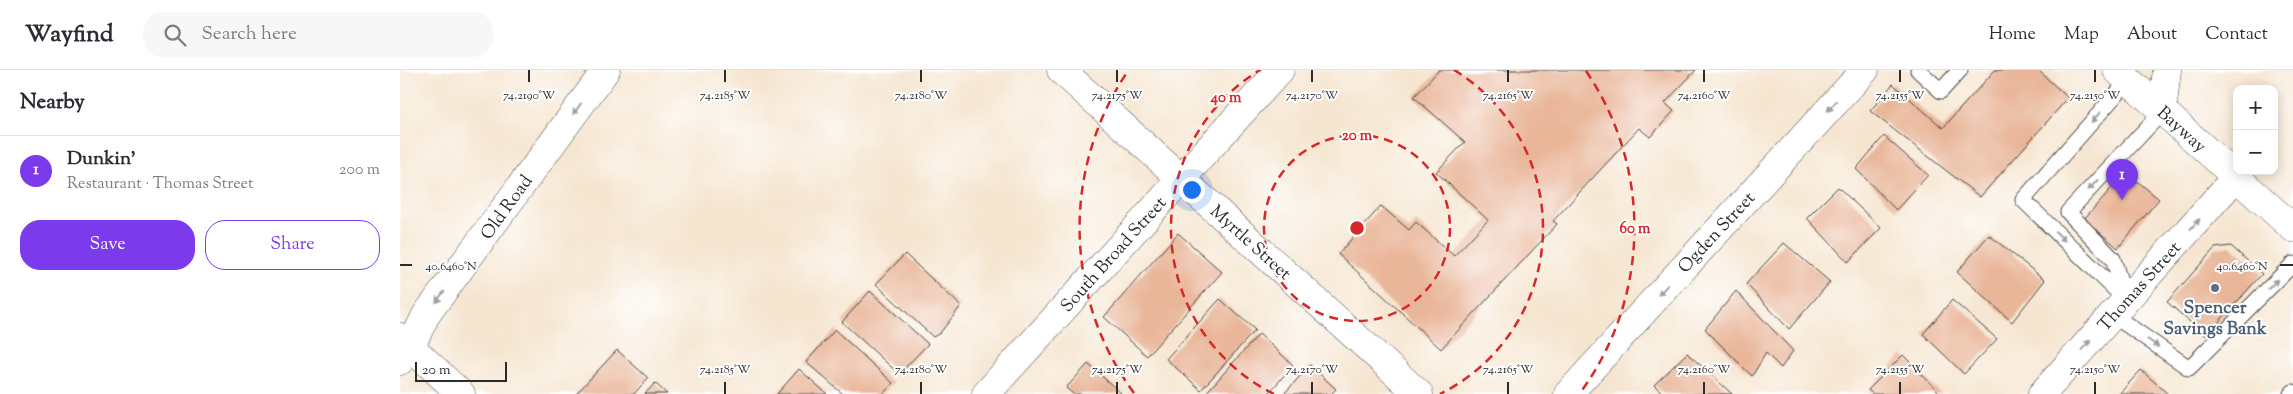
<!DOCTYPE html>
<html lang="en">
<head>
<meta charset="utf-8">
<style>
  :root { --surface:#fff; --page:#f7f7f7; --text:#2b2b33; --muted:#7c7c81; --line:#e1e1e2; --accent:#7c3aed }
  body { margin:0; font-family:"Sorts Mill Goudy",serif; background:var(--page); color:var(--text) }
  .controls { position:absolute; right:15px; top:15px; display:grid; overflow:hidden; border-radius:10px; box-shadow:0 2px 12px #0003 }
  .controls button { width:45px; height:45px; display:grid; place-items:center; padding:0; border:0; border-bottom:1px solid var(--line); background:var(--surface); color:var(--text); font:25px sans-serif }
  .scale { position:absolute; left:15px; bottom:12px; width:92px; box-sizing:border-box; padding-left:5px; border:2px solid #2b2b2b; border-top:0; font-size:14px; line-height:18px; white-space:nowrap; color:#2b2b2b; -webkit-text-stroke:4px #fff; paint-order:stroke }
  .you { position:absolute; left:791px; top:119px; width:18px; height:18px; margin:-12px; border:4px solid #fff; border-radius:50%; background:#1a73e8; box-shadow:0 0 0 8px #1a73e833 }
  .badge { display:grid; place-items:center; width:32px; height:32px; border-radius:50%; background:var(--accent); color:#fff; font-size:16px; font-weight:700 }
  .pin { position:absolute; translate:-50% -41px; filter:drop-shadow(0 1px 2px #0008) }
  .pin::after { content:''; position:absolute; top:26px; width:18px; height:15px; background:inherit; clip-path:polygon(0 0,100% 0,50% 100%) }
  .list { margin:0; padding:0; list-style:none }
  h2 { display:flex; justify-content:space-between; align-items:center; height:65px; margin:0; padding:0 20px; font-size:21px }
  h2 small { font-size:16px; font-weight:400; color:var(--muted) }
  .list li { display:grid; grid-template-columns:32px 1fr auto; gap:15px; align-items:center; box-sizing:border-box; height:70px; padding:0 20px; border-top:1px solid var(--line) }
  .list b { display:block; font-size:19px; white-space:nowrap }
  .list p { margin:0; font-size:16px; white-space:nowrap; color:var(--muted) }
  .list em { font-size:16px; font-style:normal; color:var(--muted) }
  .actions { display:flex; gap:10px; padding:15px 20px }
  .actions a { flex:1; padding:11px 0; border:1px solid var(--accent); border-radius:20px; text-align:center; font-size:18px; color:var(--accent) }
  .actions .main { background:var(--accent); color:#fff }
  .icon { flex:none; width:28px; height:28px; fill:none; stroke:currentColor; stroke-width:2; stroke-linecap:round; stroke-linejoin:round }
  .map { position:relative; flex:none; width:1893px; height:324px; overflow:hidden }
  header { display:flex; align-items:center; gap:30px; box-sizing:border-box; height:70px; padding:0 25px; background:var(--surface); border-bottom:1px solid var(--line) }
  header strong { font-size:24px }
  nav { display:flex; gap:28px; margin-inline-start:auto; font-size:18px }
  .search { width:350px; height:45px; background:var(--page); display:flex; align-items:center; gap:12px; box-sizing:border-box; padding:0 18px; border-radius:20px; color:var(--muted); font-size:19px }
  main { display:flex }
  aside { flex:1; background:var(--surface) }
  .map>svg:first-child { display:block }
  .building { fill:#e9b699 }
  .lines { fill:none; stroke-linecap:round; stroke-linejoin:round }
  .service-casing { stroke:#494744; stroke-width:17 }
  .minor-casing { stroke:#494744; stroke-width:29 }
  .secondary-casing { stroke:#494744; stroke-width:29 }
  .service { stroke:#fff; stroke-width:15 }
  .minor { stroke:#fff; stroke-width:28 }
  .secondary { stroke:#fff; stroke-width:28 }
  .oneway { fill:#a0a0a0 }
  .ticks { fill:none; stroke:#2b2b2b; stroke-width:2 }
  .ring { fill:none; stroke:#d62828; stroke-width:2.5; stroke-dasharray:9 6 }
  .service-dot { fill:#5c6f8a; stroke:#fff; stroke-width:2 }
  .labels { text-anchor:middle; stroke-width:4; stroke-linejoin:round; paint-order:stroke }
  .street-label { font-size:18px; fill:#2b2b2b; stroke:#fff }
  .service-label { font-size:18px; font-weight:bold; fill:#4e5e75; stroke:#fff }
  .ticks-label { font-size:12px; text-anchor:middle; fill:#2b2b2b; stroke:#fff; stroke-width:4; stroke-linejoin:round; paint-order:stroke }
  .centre { fill:#d62828; stroke:#fff; stroke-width:2.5 }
  .ring-label { font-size:15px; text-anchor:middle; font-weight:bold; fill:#d62828; stroke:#fff; stroke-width:4; stroke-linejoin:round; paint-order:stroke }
</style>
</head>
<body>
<header>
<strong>Wayfind</strong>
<div class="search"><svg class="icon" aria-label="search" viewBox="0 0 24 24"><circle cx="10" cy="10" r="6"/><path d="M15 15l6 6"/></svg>Search here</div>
<nav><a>Home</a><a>Map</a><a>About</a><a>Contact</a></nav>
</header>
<main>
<aside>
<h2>Nearby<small></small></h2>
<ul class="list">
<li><span class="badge">1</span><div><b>Dunkin'</b><p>Restaurant · Thomas Street</p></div><em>200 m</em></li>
</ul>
<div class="actions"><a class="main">Save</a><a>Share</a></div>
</aside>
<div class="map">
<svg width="1893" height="324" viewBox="0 0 1893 324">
  <rect width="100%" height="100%" fill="#fff"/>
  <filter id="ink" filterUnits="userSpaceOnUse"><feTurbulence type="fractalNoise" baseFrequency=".02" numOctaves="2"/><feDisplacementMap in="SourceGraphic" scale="10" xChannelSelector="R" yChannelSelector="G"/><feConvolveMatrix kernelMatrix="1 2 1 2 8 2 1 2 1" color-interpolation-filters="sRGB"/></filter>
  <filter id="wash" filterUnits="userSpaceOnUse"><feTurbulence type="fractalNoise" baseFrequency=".0096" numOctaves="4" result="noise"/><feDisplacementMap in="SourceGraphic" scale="20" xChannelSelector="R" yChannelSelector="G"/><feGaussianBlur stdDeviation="1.12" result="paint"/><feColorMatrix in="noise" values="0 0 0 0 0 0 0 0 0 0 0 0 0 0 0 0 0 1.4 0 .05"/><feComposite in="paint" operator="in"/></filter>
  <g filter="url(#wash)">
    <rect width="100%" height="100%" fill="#f6e6d1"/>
    <g id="blocks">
      <!-- building -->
      <g class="building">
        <polygon points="1039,0 1296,0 1265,33 1274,41 1250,67 1239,58 1153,151 1157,154 1041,279 938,184 981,136 1009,160 1016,152 1054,186 1088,150 1036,102 1065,72 1014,27"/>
        <polygon points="1595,0 1638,0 1668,28 1580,127 1470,41 1493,14 1543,58"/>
        <polygon points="1484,66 1528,105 1496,140 1456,99"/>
        <polygon points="1726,102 1759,129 1718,178 1684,149"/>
        <polygon points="1438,117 1481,158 1448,192 1407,148"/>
        <polygon points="778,163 822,202 747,286 704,247"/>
        <polygon points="1589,165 1645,210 1612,252 1557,202"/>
        <polygon points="1384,173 1430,212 1389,259 1346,214"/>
        <polygon points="1831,176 1862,204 1806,266 1767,232 1815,178"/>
        <polygon points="505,184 561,236 540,263 533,267 476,214"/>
        <polygon points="470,221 528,274 499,304 442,252"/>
        <polygon points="1336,221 1393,281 1381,298 1366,283 1352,306 1305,259"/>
        <polygon points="820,229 855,260 801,320 766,289"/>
        <polygon points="1552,230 1597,269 1564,304 1523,264"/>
        <polygon points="435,260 493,313 483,324 443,324 406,292"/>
        <polygon points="859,264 893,295 868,324 805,324"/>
        <polygon points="217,280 248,308 234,324 176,324"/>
        <polygon points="1287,283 1332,324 1264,324 1254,315"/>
        <polygon points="1503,285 1541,324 1473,324 1468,320"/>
        <polygon points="688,294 722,324 673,324 666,318"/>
        <polygon points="910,295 936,319 931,324 884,324"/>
        <polygon points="399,299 427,324 377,324"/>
        <polygon points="1741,300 1768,324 1719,324"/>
        <polygon points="255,313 267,324 245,324"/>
      </g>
    </g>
  </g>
  <g filter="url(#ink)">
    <use href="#blocks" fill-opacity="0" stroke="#494744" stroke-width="1"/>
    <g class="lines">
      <defs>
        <g id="service">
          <polyline points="1518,0 1541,21 1560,0"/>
          <polyline points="1726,230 1623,130 1728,11"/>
          <polyline points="1726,230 1713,189 1668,142 1762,42"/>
          <polyline points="1713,245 1789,298 1893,194"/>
          <polyline points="1891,324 1893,322"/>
        </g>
        <g id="minor">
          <polyline points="661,0 1019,324"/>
          <polyline points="1762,42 1767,0"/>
          <polyline points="0,267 61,324"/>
          <polyline points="0,291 11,276 26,245 206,0"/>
          <polyline points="586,324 880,0"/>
          <polyline points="1168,324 1465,0"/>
          <polyline points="1642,324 1836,107"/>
        </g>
        <polyline id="secondary" points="1717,0 1893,158"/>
      </defs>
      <!-- service casing -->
      <use href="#service" class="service-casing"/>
      <!-- minor casing -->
      <use href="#minor" class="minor-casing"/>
      <!-- secondary casing -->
      <use href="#secondary" class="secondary-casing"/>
      <!-- service -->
      <use href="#service" class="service"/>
      <!-- minor -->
      <use href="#minor" class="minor"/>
      <!-- secondary -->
      <use href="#secondary" class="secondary"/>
    </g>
    <!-- one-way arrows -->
    <defs><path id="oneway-solid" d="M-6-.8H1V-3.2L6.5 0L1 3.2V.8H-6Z" transform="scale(1.25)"/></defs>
    <g class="oneway">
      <use href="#oneway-solid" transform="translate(1432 36) rotate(133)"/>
      <use href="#oneway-solid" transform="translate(177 39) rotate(126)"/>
      <use href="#oneway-solid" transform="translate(1696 47) rotate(131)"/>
      <use href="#oneway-solid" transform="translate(1693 115) rotate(133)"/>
      <use href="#oneway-solid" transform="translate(1795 154) rotate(-48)"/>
      <use href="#oneway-solid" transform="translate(1660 166) rotate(44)"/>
      <use href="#oneway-solid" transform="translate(1873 214) rotate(-45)"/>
      <use href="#oneway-solid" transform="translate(1263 220) rotate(133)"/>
      <use href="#oneway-solid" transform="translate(40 227) rotate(126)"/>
      <use href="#oneway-solid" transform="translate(1753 273) rotate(35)"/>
      <use href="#oneway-solid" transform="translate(1686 275) rotate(-48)"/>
    </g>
  </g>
  <!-- ticks -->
  <path class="ticks" d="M129 0V12M325 0V12M521 0V12M717 0V12M912 0V12M1108 0V12M1304 0V12M1500 0V12M1695 0V12M0 195H12M1880 195H1893M325 312V324M521 312V324M717 312V324M912 312V324M1108 312V324M1304 312V324M1500 312V324M1695 312V324"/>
  <!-- distance rings -->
  <g class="ring">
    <circle cx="957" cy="158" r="93"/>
    <path d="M874 324A185 185 0 0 1 860 0M1054 0A185 185 0 0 1 1040 324"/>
    <path d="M734 323A278 278 0 0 1 728 1M1186 1A278 278 0 0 1 1180 323"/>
  </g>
  <!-- markers -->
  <circle class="service-dot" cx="1815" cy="218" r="5"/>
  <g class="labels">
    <!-- street labels -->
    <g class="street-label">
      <text transform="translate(1782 59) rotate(42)" y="6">Bayway</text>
      <text transform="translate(106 137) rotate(-54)" y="6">Old Road</text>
      <text transform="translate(1316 162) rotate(-47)" y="6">Ogden Street</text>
      <text transform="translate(851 172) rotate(42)" y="6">Myrtle Street</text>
      <text transform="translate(713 184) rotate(-48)" y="6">South Broad Street</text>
      <text transform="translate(1739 216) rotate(-48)" y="6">Thomas Street</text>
    </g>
    <!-- service labels -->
    <g class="service-label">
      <text x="1815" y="243">Spencer<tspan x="1815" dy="21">Savings Bank</tspan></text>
    </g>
  </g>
  <g class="ticks-label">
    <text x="129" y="29">74.2190°W</text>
    <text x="325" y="29">74.2185°W</text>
    <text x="521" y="29">74.2180°W</text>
    <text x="717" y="29">74.2175°W</text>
    <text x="912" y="29">74.2170°W</text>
    <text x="1108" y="29">74.2165°W</text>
    <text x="1304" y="29">74.2160°W</text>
    <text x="1500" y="29">74.2155°W</text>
    <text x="1695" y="29">74.2150°W</text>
    <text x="51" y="200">40.6460°N</text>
    <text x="1842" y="200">40.6460°N</text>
    <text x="325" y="303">74.2185°W</text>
    <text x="521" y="303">74.2180°W</text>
    <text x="717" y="303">74.2175°W</text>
    <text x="912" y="303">74.2170°W</text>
    <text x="1108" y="303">74.2165°W</text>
    <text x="1304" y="303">74.2160°W</text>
    <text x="1500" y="303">74.2155°W</text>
    <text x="1695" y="303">74.2150°W</text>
  </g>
  <circle cx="957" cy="158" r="8" class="centre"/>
  <g class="ring-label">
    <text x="826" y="32">40 m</text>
    <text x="957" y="70">20 m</text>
    <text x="1235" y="163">60 m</text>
  </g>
</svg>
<div class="controls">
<button>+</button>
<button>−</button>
</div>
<div class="scale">20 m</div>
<div class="you"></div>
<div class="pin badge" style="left:1722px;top:130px">1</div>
</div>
</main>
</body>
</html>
